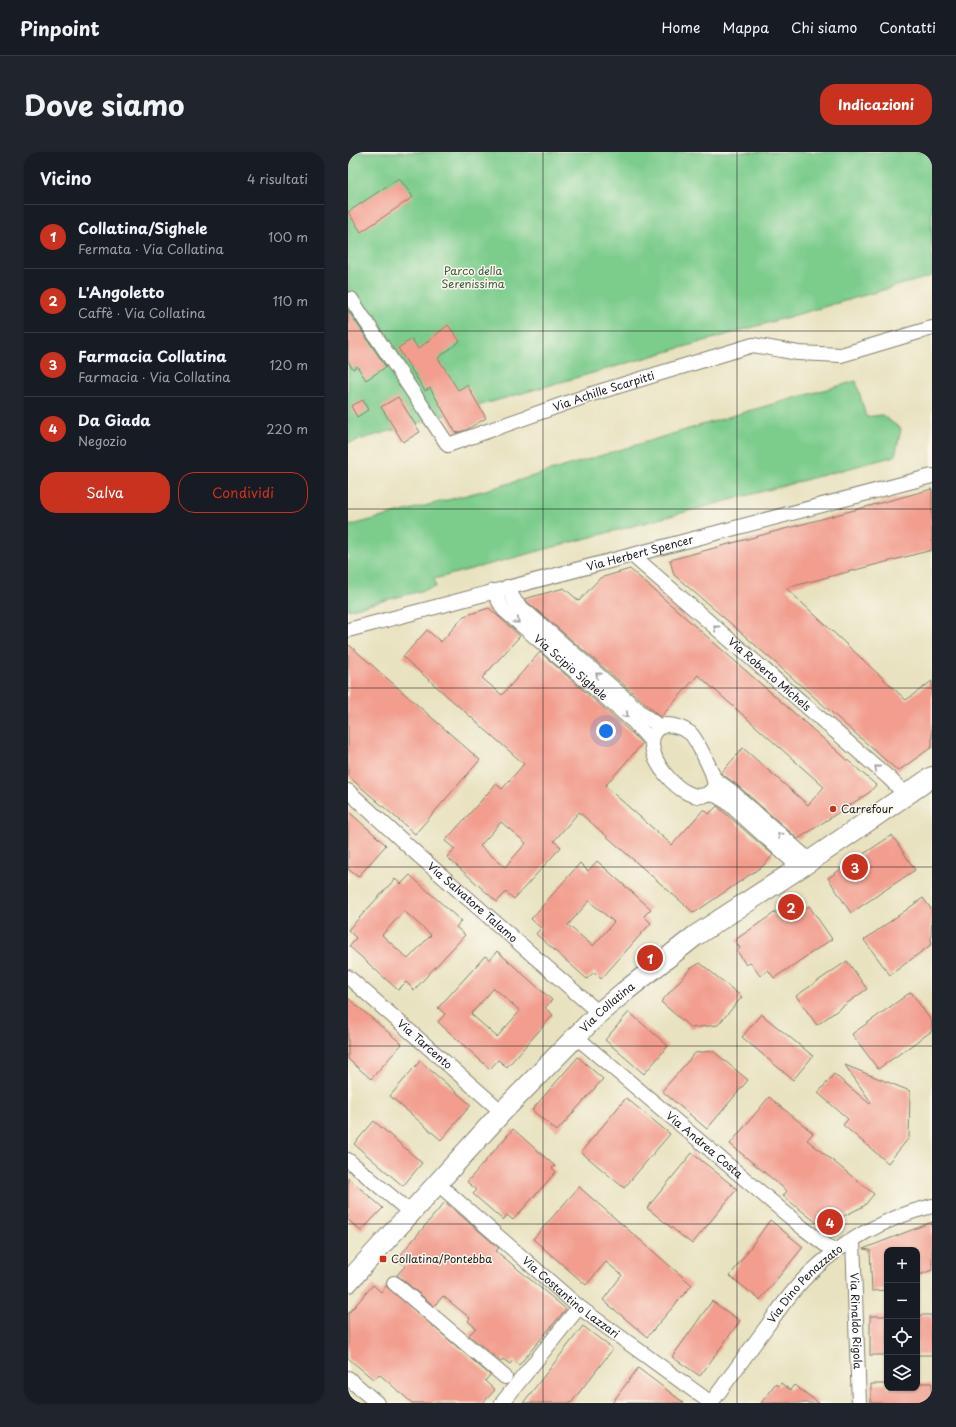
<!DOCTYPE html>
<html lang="it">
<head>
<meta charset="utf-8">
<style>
  :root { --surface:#171b24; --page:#20242c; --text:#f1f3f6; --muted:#9ea1a6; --line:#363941; --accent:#c8321e }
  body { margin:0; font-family:"Playpen Sans",sans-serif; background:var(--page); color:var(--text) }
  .controls { position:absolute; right:12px; bottom:12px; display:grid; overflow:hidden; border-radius:8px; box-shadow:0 1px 3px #0004 }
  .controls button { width:36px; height:36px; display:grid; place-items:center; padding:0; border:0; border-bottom:1px solid var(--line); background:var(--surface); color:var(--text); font:20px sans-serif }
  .you { position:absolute; left:258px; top:579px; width:14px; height:14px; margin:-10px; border:3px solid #fff; border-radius:50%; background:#1a73e8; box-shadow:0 0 0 6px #1a73e833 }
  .badge { display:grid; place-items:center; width:26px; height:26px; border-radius:50%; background:var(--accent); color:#fff; font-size:13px; font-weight:700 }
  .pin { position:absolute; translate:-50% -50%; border:2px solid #fff; box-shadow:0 1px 4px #0006 }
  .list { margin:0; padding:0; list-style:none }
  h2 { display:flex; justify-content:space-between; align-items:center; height:52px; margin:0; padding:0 16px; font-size:17px }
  h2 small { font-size:13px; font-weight:400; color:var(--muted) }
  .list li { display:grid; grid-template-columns:26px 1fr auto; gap:12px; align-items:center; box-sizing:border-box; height:64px; padding:0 16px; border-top:1px solid var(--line) }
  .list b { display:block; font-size:15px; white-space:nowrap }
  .list p { margin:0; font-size:13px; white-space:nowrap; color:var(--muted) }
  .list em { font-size:13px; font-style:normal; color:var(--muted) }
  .actions { display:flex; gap:8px; padding:12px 16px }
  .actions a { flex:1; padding:9px 0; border:1px solid var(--accent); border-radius:16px; text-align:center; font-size:14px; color:var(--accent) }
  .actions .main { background:var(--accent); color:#fff }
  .icon { flex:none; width:22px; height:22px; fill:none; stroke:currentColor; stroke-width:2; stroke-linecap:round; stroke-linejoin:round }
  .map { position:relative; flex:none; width:584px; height:1251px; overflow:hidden; border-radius:16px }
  header { display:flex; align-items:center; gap:24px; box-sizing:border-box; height:56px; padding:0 20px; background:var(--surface); border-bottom:1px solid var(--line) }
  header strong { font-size:19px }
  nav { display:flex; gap:22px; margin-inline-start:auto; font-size:14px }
  .intro { display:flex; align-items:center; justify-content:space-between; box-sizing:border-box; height:96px; padding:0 24px }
  h1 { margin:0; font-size:28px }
  .button { padding:10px 18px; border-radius:16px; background:var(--accent); color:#fff; font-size:14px; font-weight:700 }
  main { display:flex; gap:24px; padding:0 24px }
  aside { flex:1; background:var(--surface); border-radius:16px; box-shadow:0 1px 3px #0004 }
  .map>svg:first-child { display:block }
  .green { fill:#7ccc8c; stroke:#4c7454 }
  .building { fill:#f29d8e; fill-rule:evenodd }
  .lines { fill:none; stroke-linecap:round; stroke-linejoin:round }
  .street-casing { stroke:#827f6e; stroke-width:16 }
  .secondary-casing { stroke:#827f6e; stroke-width:22 }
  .street { stroke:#fff; stroke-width:14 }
  .secondary { stroke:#fff; stroke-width:20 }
  .oneway { stroke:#999 }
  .grid { fill:none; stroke:#1c1c1c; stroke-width:1; stroke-opacity:0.55 }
  .poi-dot { fill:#c8321e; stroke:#fbf7ec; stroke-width:1.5 }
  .labels { text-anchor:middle; stroke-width:3; stroke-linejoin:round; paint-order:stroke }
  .park-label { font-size:11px; fill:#3e5a43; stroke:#fbf7ec }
  .street-label { font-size:11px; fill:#1c1c1c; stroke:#fbf7ec }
  .poi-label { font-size:11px; fill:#1c1c1c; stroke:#fbf7ec; text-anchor:start }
</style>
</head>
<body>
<header>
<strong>Pinpoint</strong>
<nav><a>Home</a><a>Mappa</a><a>Chi siamo</a><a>Contatti</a></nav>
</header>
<div class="intro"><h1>Dove siamo</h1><a class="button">Indicazioni</a></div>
<main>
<aside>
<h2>Vicino<small>4 risultati</small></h2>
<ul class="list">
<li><span class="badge">1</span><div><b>Collatina/Sighele</b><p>Fermata · Via Collatina</p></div><em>100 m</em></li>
<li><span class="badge">2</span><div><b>L'Angoletto</b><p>Caffè · Via Collatina</p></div><em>110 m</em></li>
<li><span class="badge">3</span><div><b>Farmacia Collatina</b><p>Farmacia · Via Collatina</p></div><em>120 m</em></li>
<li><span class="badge">4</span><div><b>Da Giada</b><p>Negozio</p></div><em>220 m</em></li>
</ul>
<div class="actions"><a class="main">Salva</a><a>Condividi</a></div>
</aside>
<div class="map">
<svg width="584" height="1251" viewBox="0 0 584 1251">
  <rect width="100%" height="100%" fill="#fbf7ec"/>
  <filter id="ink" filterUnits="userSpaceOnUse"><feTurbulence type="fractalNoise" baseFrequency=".025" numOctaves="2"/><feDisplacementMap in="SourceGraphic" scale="8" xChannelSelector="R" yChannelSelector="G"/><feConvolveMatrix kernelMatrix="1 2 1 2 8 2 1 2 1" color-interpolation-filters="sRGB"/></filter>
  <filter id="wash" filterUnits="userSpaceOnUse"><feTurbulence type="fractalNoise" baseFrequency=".012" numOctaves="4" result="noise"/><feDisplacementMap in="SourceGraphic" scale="16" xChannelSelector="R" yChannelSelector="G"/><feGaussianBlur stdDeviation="0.9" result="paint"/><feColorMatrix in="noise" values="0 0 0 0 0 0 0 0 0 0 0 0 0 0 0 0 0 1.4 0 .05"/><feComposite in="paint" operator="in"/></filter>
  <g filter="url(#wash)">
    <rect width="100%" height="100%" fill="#e8e2c0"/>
    <!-- green -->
    <g class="green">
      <polygon points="0,0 584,0 584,124 0,291"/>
      <polygon points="508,229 518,265 534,263 553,277 547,304 86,427 88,435 0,458 0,374 149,335 400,259"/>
    </g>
    <g id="blocks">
      <!-- building -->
      <g class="building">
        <polygon points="51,26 65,45 13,80 0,60"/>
        <polygon points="0,158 38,215 18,228 9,214 5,217 0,210"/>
        <polygon points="100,173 112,189 90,206 110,238 119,233 138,266 118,278 108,281 82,236 77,239 50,196 64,187 70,197"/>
        <polygon points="50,245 72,280 55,290 33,255"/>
        <polygon points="15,248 20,258 9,265 3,254"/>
        <polygon points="584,337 584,398 438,436 558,548 584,529 584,595 550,619 381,470 326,423 322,408"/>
        <polygon points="282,417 528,633 522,640 450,687 389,633 373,621 395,596 460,653 476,635 350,523 313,565 176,447 216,436 231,449 252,426"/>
        <path d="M141 456 172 484 134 526 154 543 192 500 286 583 294 592 257 634 324 693 356 657 361 662 369 654 425 703 416 713 346 761 231 660 206 689 213 695 166 747 158 740 149 750 99 705 107 697 97 689 148 632 154 637 176 612 55 505 79 478 93 490 116 464ZM153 670 178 691 157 715 132 694Z"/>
        <polygon points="0,492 132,608 67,682 0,624"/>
        <polygon points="0,659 38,693 10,725 0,717"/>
        <polygon points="544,683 567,718 503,761 480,726"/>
        <path d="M249 709 303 757 296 764 303 771 253 827 246 820 239 827 188 782 193 776 183 767 232 711 240 719ZM241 749 266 770 245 794 220 773Z"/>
        <path d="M62 723 113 769 108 775 117 783 66 838 58 830 50 838 1 794 8 786 0 778 47 727 53 732ZM56 759 83 783 60 807 34 783Z"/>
        <polygon points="575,746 584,758 583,788 584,792 542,823 516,788"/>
        <polygon points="445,748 452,759 461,754 484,787 426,826 420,818 412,824 402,810 398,813 389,799 392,796 387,788"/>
        <path d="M149 799 204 848 197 856 205 863 159 915 150 908 142 917 90 870 97 862 90 856 137 804 142 808ZM146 836 172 859 149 885 123 862Z"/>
        <polygon points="499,809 519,837 469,873 448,844"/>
        <polygon points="352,811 394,845 370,873 343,876 313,850 342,817"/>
        <polygon points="563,840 584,870 584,879 530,917 504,882"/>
        <polygon points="0,846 54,892 23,927 0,907"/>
        <polygon points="281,860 320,894 296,922 257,888"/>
        <polygon points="413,862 465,904 445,928 394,885"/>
        <polygon points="365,899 400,928 359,977 314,939 347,901"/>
        <polygon points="230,905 255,927 209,979 184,958"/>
        <polygon points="72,909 123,953 93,988 42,944"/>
        <polygon points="497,913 562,939 561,986 540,1011 495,973 500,967 470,941 486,922 522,952 523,950"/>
        <polygon points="421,945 465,981 459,988 526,1042 516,1054 474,1075 435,1044 439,1039 382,992"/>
        <polygon points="278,946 322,982 276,1036 233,1000"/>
        <polygon points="26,969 74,1011 55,1034 6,992"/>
        <polygon points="165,977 207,1014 204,1016 208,1020 165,1068 159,1063 155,1068 125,1042 129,1038 119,1030"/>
        <polygon points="344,1001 389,1037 344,1092 299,1056"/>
        <polygon points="0,1026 35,1056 13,1079 0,1068"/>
        <polygon points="231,1035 344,1133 299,1185 255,1148 274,1123 258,1110 238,1133 185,1087"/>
        <polygon points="97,1050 151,1096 148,1099 218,1157 171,1213 165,1208 162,1212 155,1207 153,1210 121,1183 128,1176 120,1169 122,1166 95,1144 86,1154 49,1123 57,1114 49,1107"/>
        <polygon points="422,1068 455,1095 412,1148 382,1124"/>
        <polygon points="584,1070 584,1118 569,1124 569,1098 539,1098 539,1138 524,1139 522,1098 515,1097"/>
        <polygon points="25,1133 33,1140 38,1134 142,1223 137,1229 147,1238 135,1251 64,1251 31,1222 26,1228 0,1206 0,1162"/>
        <polygon points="364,1149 392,1169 352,1224 324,1205"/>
        <rect x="569" y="1163" width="15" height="40"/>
        <rect x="522" y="1164" width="17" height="39"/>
        <polygon points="235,1174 265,1197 223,1251 175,1251"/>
        <polygon points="290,1216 336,1251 264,1251"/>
        <polygon points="433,1231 442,1238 446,1233 471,1251 413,1251 427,1232 431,1234"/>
        <polygon points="569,1231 584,1231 584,1251 523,1251 523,1232 539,1232 539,1236 569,1236"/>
      </g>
    </g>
  </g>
  <g filter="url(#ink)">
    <use href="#blocks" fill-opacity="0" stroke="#827f6e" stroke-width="1"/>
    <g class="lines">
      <defs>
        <g id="street">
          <path id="s1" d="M3 147 100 293 244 242 405 193 450 201 493 203 584 176"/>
          <path id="s2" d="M284 403 541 626 558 643"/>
          <polyline points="159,435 168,451 296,563 312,575"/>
          <path id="s3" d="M145 439 156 458 287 571 304 590"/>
          <path id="s4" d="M0 478 584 324"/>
          <path d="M317 573C326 573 335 576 342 581 348 586 364 619 366 627 367 631 366 636 363 639 340 664 277 588 317 573Z"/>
          <polyline points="365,626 383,639 462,709"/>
          <path id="s5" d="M0 639 69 702 251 861"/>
          <polyline points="362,640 379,650 452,716"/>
          <path id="s6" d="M0 825 154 960"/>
          <path id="s7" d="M227 884 455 1076 487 1100"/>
          <polyline points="0,1008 63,1061"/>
          <path id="s8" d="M89 1031 231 1155 363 1251"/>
          <path id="s9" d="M505 1088 511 1251"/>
          <polyline points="46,1131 157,1225"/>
          <polyline points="0,1226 29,1251"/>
          <polyline points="154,1251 231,1155"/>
          <path id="s10" d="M363 1251C381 1226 399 1202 417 1177 430 1159 442 1141 458 1125 493 1090 537 1066 584 1054"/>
        </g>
        <g id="secondary">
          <path id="s11" d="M0 1130 154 960 251 861 276 840 347 784 462 709 584 625"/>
        </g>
      </defs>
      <!-- street casing -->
      <use href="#street" class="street-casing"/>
      <!-- secondary casing -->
      <use href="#secondary" class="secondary-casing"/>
      <!-- street -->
      <use href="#street" class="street"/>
      <!-- secondary -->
      <use href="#secondary" class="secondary"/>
    </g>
    <!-- one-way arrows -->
    <defs><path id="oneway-chevron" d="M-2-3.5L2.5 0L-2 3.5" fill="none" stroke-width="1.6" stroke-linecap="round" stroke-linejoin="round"/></defs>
    <g class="oneway">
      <use href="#oneway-chevron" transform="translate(169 469) rotate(41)"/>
      <use href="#oneway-chevron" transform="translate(368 476) rotate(-139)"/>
      <use href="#oneway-chevron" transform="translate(250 523) rotate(-139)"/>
      <use href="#oneway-chevron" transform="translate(278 563) rotate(41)"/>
      <use href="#oneway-chevron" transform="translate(529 616) rotate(-139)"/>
      <use href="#oneway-chevron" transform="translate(432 683) rotate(-138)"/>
    </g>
  </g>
  <!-- grid -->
  <path class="grid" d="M195 0V1251M389 0V1251M0 179H584M0 357H584M0 536H584M0 715H584M0 894H584M0 1072H584"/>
  <!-- markers -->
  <g class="poi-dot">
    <circle cx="485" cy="657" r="4"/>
    <rect x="31" y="1103" width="8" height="8" rx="2"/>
  </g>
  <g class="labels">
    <!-- park labels -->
    <g class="park-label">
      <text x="125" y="123">Parco della<tspan x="125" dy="13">Serenissima</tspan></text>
    </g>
    <!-- street labels -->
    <g class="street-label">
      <text dy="4" stroke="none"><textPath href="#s1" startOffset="340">Via Achille Scarpitti</textPath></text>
      <text dy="4" stroke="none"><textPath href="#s4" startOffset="302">Via Herbert Spencer</textPath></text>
      <text dy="4" stroke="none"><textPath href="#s3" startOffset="110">Via Scipio Sighele</textPath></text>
      <text dy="4" stroke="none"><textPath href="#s2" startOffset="182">Via Roberto Michels</textPath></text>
      <text dy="4" stroke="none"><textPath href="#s5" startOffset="167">Via Salvatore Talamo</textPath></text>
      <text dy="4" stroke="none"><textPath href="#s11" startOffset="378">Via Collatina</textPath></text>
      <text dy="4" stroke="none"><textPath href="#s6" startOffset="102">Via Tarcento</textPath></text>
      <text dy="4" stroke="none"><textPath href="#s7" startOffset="169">Via Andrea Costa</textPath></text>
      <text dy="4" stroke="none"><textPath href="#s10" startOffset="152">Via Dino Penazzato</textPath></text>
      <text dy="4" stroke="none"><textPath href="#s8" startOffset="176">Via Costantino Lazzari</textPath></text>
      <text dy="4" stroke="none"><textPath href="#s9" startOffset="81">Via Rinaldo Rigola</textPath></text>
    </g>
    <!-- poi labels -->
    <g class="poi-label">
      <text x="493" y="661">Carrefour</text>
      <text x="43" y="1111">Collatina/Pontebba</text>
    </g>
  </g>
</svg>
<div class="controls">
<button>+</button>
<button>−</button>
<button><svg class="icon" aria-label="locate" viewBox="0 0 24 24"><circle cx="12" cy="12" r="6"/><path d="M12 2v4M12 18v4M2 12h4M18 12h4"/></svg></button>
<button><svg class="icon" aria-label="layers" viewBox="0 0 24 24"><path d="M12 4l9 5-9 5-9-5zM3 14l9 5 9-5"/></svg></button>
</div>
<div class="you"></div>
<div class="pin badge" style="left:302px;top:806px">1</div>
<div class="pin badge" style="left:443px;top:755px">2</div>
<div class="pin badge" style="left:507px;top:715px">3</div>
<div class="pin badge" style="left:482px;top:1070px">4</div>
</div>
</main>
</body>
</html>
